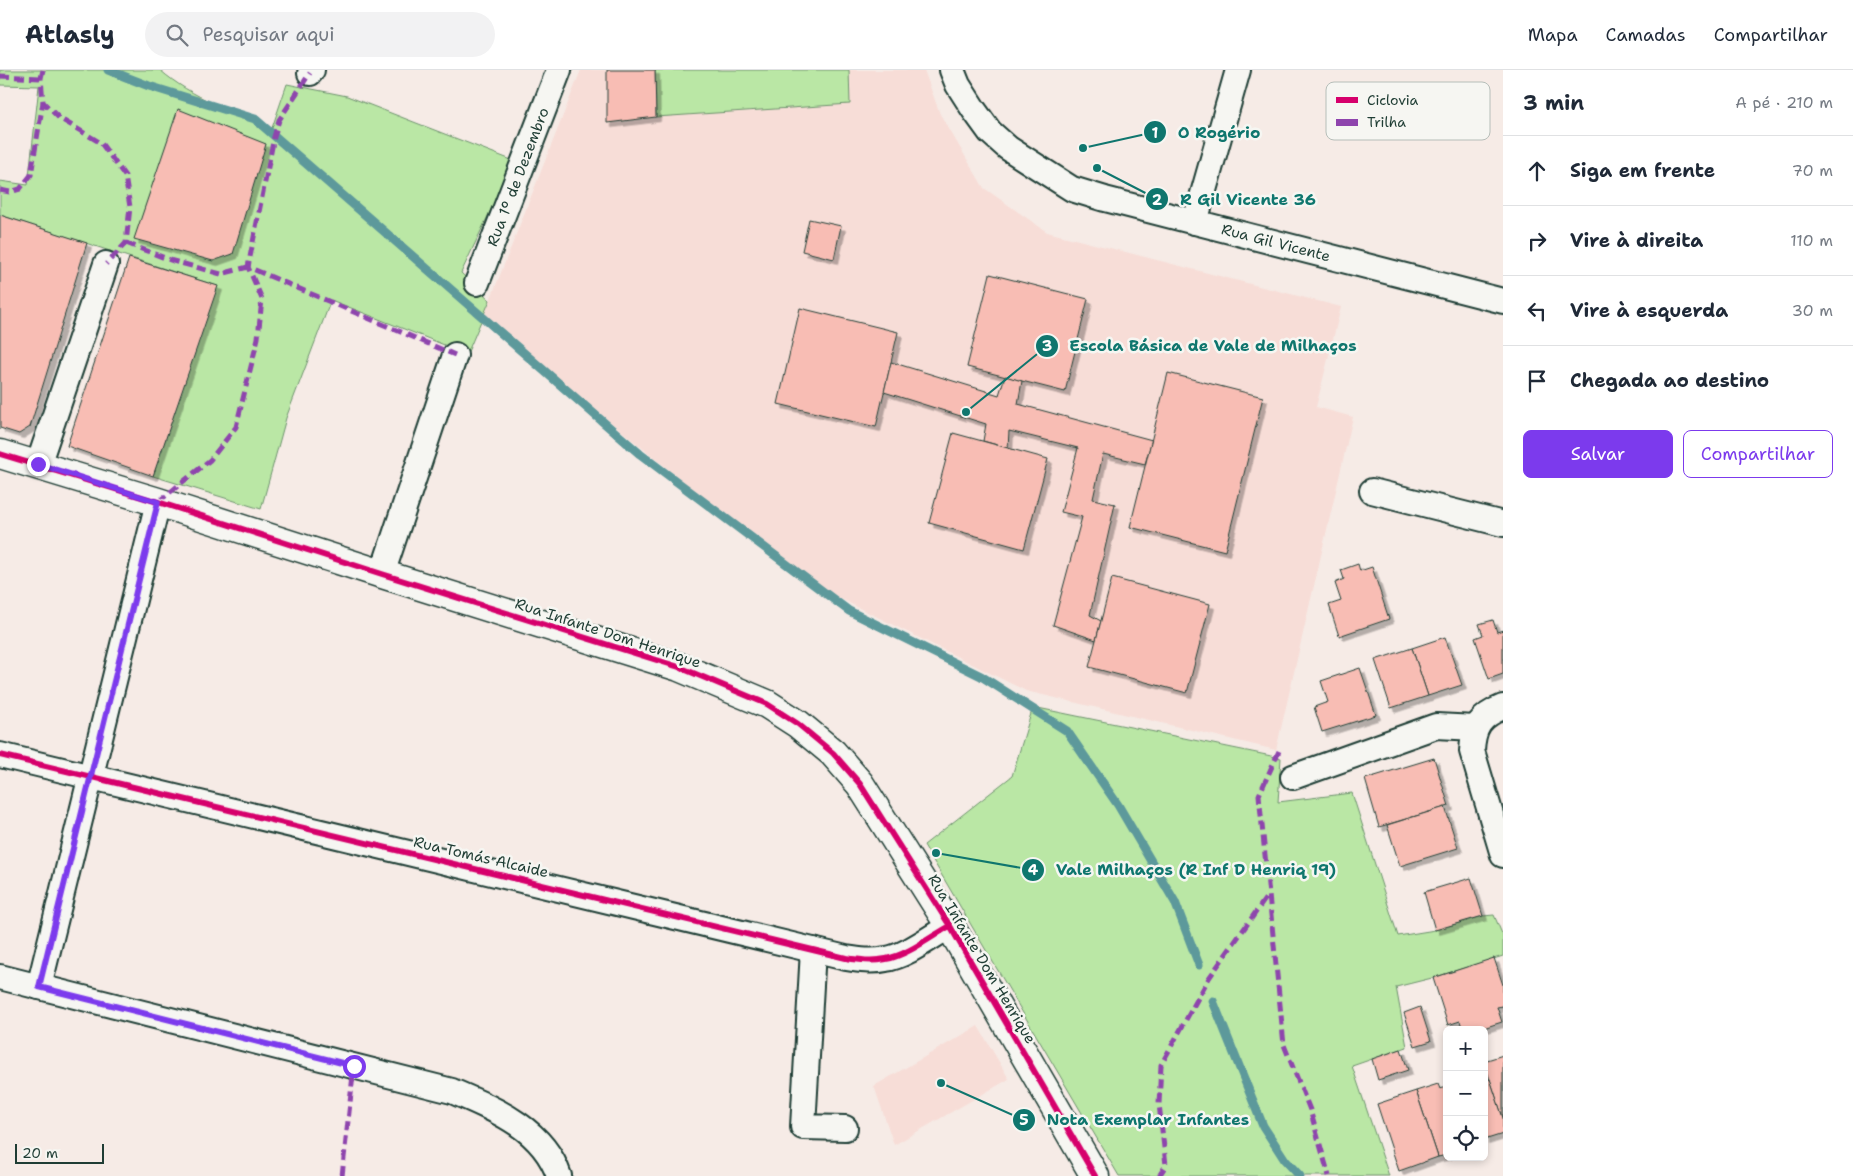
<!DOCTYPE html>
<html lang="pt">
<head>
<meta charset="utf-8">
<style>
  :root { --surface:#fff; --page:#f2f2f3; --text:#1f2937; --muted:#747a83; --line:#e0e1e3; --accent:#7c3aed }
  body { margin:0; font-family:"Shantell Sans",sans-serif; background:var(--page); color:var(--text) }
  .controls { position:absolute; right:15px; bottom:15px; display:grid; overflow:hidden; border-radius:8px; box-shadow:0 2px 8px #0003 }
  .controls button { width:45px; height:45px; display:grid; place-items:center; padding:0; border:0; border-bottom:1px solid var(--line); background:var(--surface); color:var(--text); font:25px sans-serif }
  .scale { position:absolute; left:15px; bottom:12px; width:89px; box-sizing:border-box; padding-left:5px; border:2px solid #1f3d34; border-top:0; font-size:14px; line-height:18px; white-space:nowrap; color:#1f3d34; -webkit-text-stroke:4px #f6f6f2; paint-order:stroke }
  .stop { position:absolute; width:15px; height:15px; margin:-11px; border:4px solid #7c3aed; border-radius:50%; background:#fff }
  .stop.end { background:#7c3aed; border-color:#fff; box-shadow:0 1px 5px #0008 }
  .list { margin:0; padding:0; list-style:none }
  h2 { display:flex; justify-content:space-between; align-items:center; height:65px; margin:0; padding:0 20px; font-size:21px }
  h2 small { font-size:16px; font-weight:400; color:var(--muted) }
  .list li { display:grid; grid-template-columns:32px 1fr auto; gap:15px; align-items:center; box-sizing:border-box; height:70px; padding:0 20px; border-top:1px solid var(--line) }
  .list b { display:block; font-size:19px; white-space:nowrap }
  .list em { font-size:16px; font-style:normal; color:var(--muted) }
  .actions { display:flex; gap:10px; padding:15px 20px }
  .actions a { flex:1; padding:11px 0; border:1px solid var(--accent); border-radius:8px; text-align:center; font-size:18px; color:var(--accent) }
  .actions .main { background:var(--accent); color:#fff }
  .icon { flex:none; width:28px; height:28px; fill:none; stroke:currentColor; stroke-width:2; stroke-linecap:round; stroke-linejoin:round }
  .map { position:relative; flex:none; width:1503px; height:1106px; overflow:hidden }
  header { display:flex; align-items:center; gap:30px; box-sizing:border-box; height:70px; padding:0 25px; background:var(--surface); border-bottom:1px solid var(--line) }
  header strong { font-size:24px }
  nav { display:flex; gap:28px; margin-inline-start:auto; font-size:18px }
  .search { width:350px; height:45px; background:var(--page); display:flex; align-items:center; gap:12px; box-sizing:border-box; padding:0 18px; border-radius:28px; color:var(--muted); font-size:19px }
  main { display:flex }
  aside { flex:1; background:var(--surface) }
  .map>svg:first-child { display:block }
  .built { fill:#f7ddd7 }
  .green { fill:#bae7a5; stroke:#6c926c }
  .lines { fill:none; stroke-linecap:round; stroke-linejoin:round }
  .stream { stroke:#5d999b; stroke-width:9 }
  .building { fill:#f8bdb4; stroke:#1f3d34; filter:url(#shadow) }
  .street-casing { stroke:#1f3d34; stroke-width:28 }
  .secondary-casing { stroke:#1f3d34; stroke-width:31 }
  .street { stroke:#f6f6f2; stroke-width:24 }
  .secondary { stroke:#f6f6f2; stroke-width:28 }
  .quiet { stroke:#8e44ad; stroke-width:5; stroke-dasharray:10 5; stroke-linecap:butt }
  .cycleway-casing { stroke:#f6f6f2; stroke-width:9 }
  .cycleway { stroke:#d6006c; stroke-width:6 }
  .route { stroke:#7c3aed; stroke-width:6 }
  .labels { text-anchor:middle; stroke-width:5; stroke-linejoin:round; paint-order:stroke }
  .street-label { font-size:15px; fill:#1f3d34; stroke:#f6f6f2 }
  .key { fill:#f6f6f2; stroke:#b6beb9; stroke-width:1 }
  .key-label { font-size:14px; fill:#1f3d34 }
  .leader { fill:none; stroke:#0f766e; stroke-width:2 }
  .callout-dot { fill:#0f766e; stroke:#f6f6f2; stroke-width:2 }
  .mark-label { font-size:15px; text-anchor:middle; font-weight:bold; fill:#fff }
  .callout-label { font-size:16px; text-anchor:middle; font-weight:bold; fill:#0f766e; stroke:#f6f6f2; stroke-width:5; stroke-linejoin:round; paint-order:stroke }
</style>
</head>
<body>
<header>
<strong>Atlasly</strong>
<div class="search"><svg class="icon" aria-label="search" viewBox="0 0 24 24"><circle cx="10" cy="10" r="6"/><path d="M15 15l6 6"/></svg>Pesquisar aqui</div>
<nav><a>Mapa</a><a>Camadas</a><a>Compartilhar</a></nav>
</header>
<main>
<div class="map">
<svg width="1503" height="1106" viewBox="0 0 1503 1106">
  <defs>
    <filter id="shadow"><feDropShadow dx="4.5" dy="4.5" stdDeviation="0" flood-color="#0004"/></filter>
  </defs>
  <rect width="100%" height="100%" fill="#f6ebe6"/>
  <filter id="ink" filterUnits="userSpaceOnUse"><feTurbulence type="fractalNoise" baseFrequency=".02" numOctaves="2"/><feDisplacementMap in="SourceGraphic" scale="10" xChannelSelector="R" yChannelSelector="G"/><feConvolveMatrix kernelMatrix="1 2 1 2 8 2 1 2 1" color-interpolation-filters="sRGB"/></filter>
  <g filter="url(#ink)">
    <!-- built -->
    <g class="built">
      <polygon points="581,0 924,0 940,44 984,118 1047,162 1341,237 1316,337 1353,347 1276,680 1026,621 805,511 483,248"/>
      <polygon points="978,956 1009,1009 894,1075 874,1016"/>
    </g>
    <!-- green -->
    <g class="green">
      <path d="M0 0H160C192 28 234 42 272 58L287 14 347 26 514 91 461 203 490 230 467 284 331 230 286 348 261 439 153 406 217 216 0 145V111L28 115 39 16 0 15Z"/>
      <polygon points="655,0 849,0 850,34 656,47"/>
      <polygon points="1033,637 1281,688 1278,732 1352,723 1398,866 1435,860 1483,846 1494,845 1503,866 1503,886 1432,908 1396,917 1407,977 1352,996 1389,1106 1119,1106 924,775 1012,706"/>
    </g>
    <g class="lines">
      <!-- stream -->
      <g class="stream">
        <polyline points="108,0 149,16 255,49 640,384 849,541 981,606 1067,661 1118,735 1175,832 1199,895"/>
        <polyline points="1213,931 1263,1056 1285,1090 1300,1106"/>
      </g>
    </g>
    <!-- building -->
    <g class="building">
      <polygon points="607,0 655,0 656,47 607,53"/>
      <polygon points="178,39 266,74 233,184 213,191 134,169"/>
      <polygon points="0,145 87,173 30,357 19,364 0,358"/>
      <polygon points="809,149 841,156 834,189 802,181"/>
      <polygon points="129,188 218,216 153,406 67,376"/>
      <polygon points="990,204 1088,229 1065,322 967,297"/>
      <polygon points="800,238 898,262 876,357 778,334"/>
      <polygon points="891,292 999,325 1005,306 1022,311 1018,334 1152,370 1145,394 1103,384 1093,429 1115,434 1090,545 1101,551 1096,570 1053,555 1082,447 1061,442 1078,378 1009,361 1008,378 983,371 986,354 884,322"/>
      <polygon points="1168,303 1263,327 1225,481 1130,457"/>
      <polygon points="953,363 1048,389 1024,479 929,453"/>
      <polygon points="1358,494 1360,501 1372,497 1389,549 1339,566 1329,535 1341,531 1335,513 1344,509 1341,500"/>
      <polygon points="1112,508 1210,534 1187,623 1089,597"/>
      <polygon points="1493,550 1497,562 1503,560 1503,604 1489,609 1475,568 1483,565 1479,554"/>
      <polygon points="1445,567 1462,615 1428,626 1412,578"/>
      <polygon points="1412,578 1428,626 1391,638 1375,590"/>
      <polygon points="1360,598 1376,645 1322,662 1314,637 1328,632 1321,611"/>
      <polygon points="1434,688 1449,736 1379,757 1365,709"/>
      <polygon points="1445,737 1458,778 1400,796 1387,755"/>
      <polygon points="1471,808 1483,846 1435,860 1424,822"/>
      <polygon points="1494,888 1503,915 1503,936 1497,937 1502,952 1477,960 1463,960 1460,951 1448,955 1433,908"/>
      <polygon points="1420,937 1431,971 1415,976 1404,943"/>
      <polygon points="1401,979 1408,1000 1378,1010 1372,989"/>
      <polygon points="1503,985 1503,1048 1484,992 1484,991"/>
      <polygon points="1490,1009 1503,1048 1503,1064 1484,1070 1484,1011"/>
      <polygon points="1438,1014 1440,1019 1447,1017 1447,1085 1438,1087 1416,1021"/>
      <polygon points="1416,1021 1438,1087 1399,1101 1377,1034"/>
    </g>
    <g class="lines">
      <defs>
        <g id="street">
          <path id="s1" d="M952 0 958 15 974 40 990 62 1008 78 1072 119 1105 129 1503 231"/>
          <polyline points="310,3 312,0"/>
          <polyline points="1195,152 1238,0"/>
          <polyline points="477,213 559,0"/>
          <polyline points="38,395 106,194"/>
          <polyline points="1372,421 1503,454"/>
          <polyline points="382,504 455,285"/>
          <path d="M1503 637C1480 646 1473 657 1472 681L1503 785"/>
          <path d="M0 685 846 888C859 890 872 892 886 889 906 886 932 866 950 856"/>
          <polyline points="1293,707 1436,656 1476,658"/>
          <polyline points="813,880 803,1057 845,1058"/>
          <path d="M0 907 452 1021C494 1039 543 1058 559 1106"/>
          <polyline points="39,917 158,432"/>
        </g>
        <polyline id="secondary" points="0,384 158,432 382,504 679,597 767,634 798,654 833,683 860,714 950,856 1095,1106"/>
      </defs>
      <!-- street casing -->
      <use href="#street" class="street-casing"/>
      <!-- secondary casing -->
      <use href="#secondary" class="secondary-casing"/>
      <!-- street -->
      <use href="#street" class="street"/>
      <!-- secondary -->
      <use href="#secondary" class="secondary"/>
      <!-- quiet -->
      <g class="quiet">
        <polyline points="43,0 41,8 43,32 59,48 101,73 125,106 130,137 126,173 106,194"/>
        <polyline points="0,6 41,8"/>
        <polyline points="0,120 10,122 20,119 31,105 43,32"/>
        <polyline points="126,173 173,191 221,204 248,197 455,285"/>
        <polyline points="158,432 210,390 236,357 258,268 262,229 248,197 274,67 279,50 310,3"/>
        <polyline points="1279,681 1259,725 1284,975 1310,1040 1329,1106"/>
        <polyline points="342,1106 354,996"/>
        <polyline points="1159,1106 1166,1095 1159,1034 1161,995 1209,908 1268,825"/>
      </g>
      <defs>
        <g id="cycleway">
          <polyline points="0,384 158,432 382,504 679,597 767,634 798,654 833,683 860,714 950,856 1095,1106"/>
          <path d="M0 685 846 888C859 890 872 892 886 889 906 886 932 866 950 856"/>
        </g>
      </defs>
      <!-- cycleway casing -->
      <use href="#cycleway" class="cycleway-casing"/>
      <!-- cycleway -->
      <use href="#cycleway" class="cycleway"/>
    </g>
  </g>
  <g class="lines" filter="url(#ink)">
    <!-- route -->
    <polyline class="route" points="38,394 158,432 39,917 354,996"/>
  </g>
  <g class="labels">
    <!-- street labels -->
    <g class="street-label">
      <text transform="translate(518 107) rotate(-69)" y="5">Rua 1º de Dezembro</text>
      <text dy="5" stroke="none"><textPath href="#s1" startOffset="384">Rua Gil Vicente</textPath></text>
      <text transform="translate(608 563) rotate(18)" y="5">Rua Infante Dom Henrique</text>
      <text transform="translate(481 787) rotate(13)" y="5">Rua Tomás Alcaide</text>
      <text transform="translate(982 889) rotate(59)" y="5">Rua Infante Dom Henrique</text>
    </g>
  </g>
  <!-- legend -->
  <rect x="1326" y="12" width="164" height="58" rx="8" class="key"/>
  <rect x="1336" y="27" width="22" height="6" fill="#d6006c"/>
  <rect x="1336" y="49" width="22" height="7" fill="#8e44ad"/>
  <g class="key-label">
    <text x="1367" y="35">Ciclovia</text>
    <text x="1367" y="57">Trilha</text>
  </g>
  <!-- callouts -->
  <path class="leader" d="M1083 78L1155 62M1097 98L1157 129M966 342L1047 276M936 783L1033 800M941 1013L1024 1050"/>
  <g class="callout-dot">
    <circle cx="1083" cy="78" r="5"/>
    <circle cx="1097" cy="98" r="5"/>
    <circle cx="966" cy="342" r="5"/>
    <circle cx="936" cy="783" r="5"/>
    <circle cx="941" cy="1013" r="5"/>
    <circle cx="1155" cy="62" r="12"/>
    <circle cx="1157" cy="129" r="12"/>
    <circle cx="1047" cy="276" r="12"/>
    <circle cx="1033" cy="800" r="12"/>
    <circle cx="1024" cy="1050" r="12"/>
  </g>
  <g class="mark-label">
    <text x="1155" y="68">1</text>
    <text x="1157" y="135">2</text>
    <text x="1047" y="281">3</text>
    <text x="1033" y="805">4</text>
    <text x="1024" y="1055">5</text>
  </g>
  <g class="callout-label">
    <text x="1219" y="68">O Rogério</text>
    <text x="1248" y="135">R Gil Vicente 36</text>
    <text x="1213" y="281">Escola Básica de Vale de Milhaços</text>
    <text x="1196" y="805">Vale Milhaços (R Inf D Henriq 19)</text>
    <text x="1148" y="1055">Nota Exemplar Infantes</text>
  </g>
</svg>
<div class="controls">
<button>+</button>
<button>−</button>
<button><svg class="icon" aria-label="locate" viewBox="0 0 24 24"><circle cx="12" cy="12" r="6"/><path d="M12 2v4M12 18v4M2 12h4M18 12h4"/></svg></button>
</div>
<div class="scale">20 m</div>
<div class="stop" style="left:354px;top:996px"></div>
<div class="stop end" style="left:38px;top:394px"></div>
</div>
<aside>
<h2>3 min<small>A pé · 210 m</small></h2>
<ul class="list">
<li><svg class="icon" aria-label="ahead" viewBox="0 0 24 24"><path d="M12 20V5M6 11l6-6 6 6"/></svg><div><b>Siga em frente</b></div><em>70 m</em></li>
<li><svg class="icon" aria-label="right" viewBox="0 0 24 24"><path d="M7 20v-9h11M14 6l5 5-5 5"/></svg><div><b>Vire à direita</b></div><em>110 m</em></li>
<li><svg class="icon" aria-label="left" viewBox="0 0 24 24"><path d="M17 20v-9H6M10 6l-5 5 5 5"/></svg><div><b>Vire à esquerda</b></div><em>30 m</em></li>
<li><svg class="icon" aria-label="arrive" viewBox="0 0 24 24"><path d="M6 21V4h12l-3 4 3 4H6"/></svg><div><b>Chegada ao destino</b></div></li>
</ul>
<div class="actions"><a class="main">Salvar</a><a>Compartilhar</a></div>
</aside>
</main>
</body>
</html>
